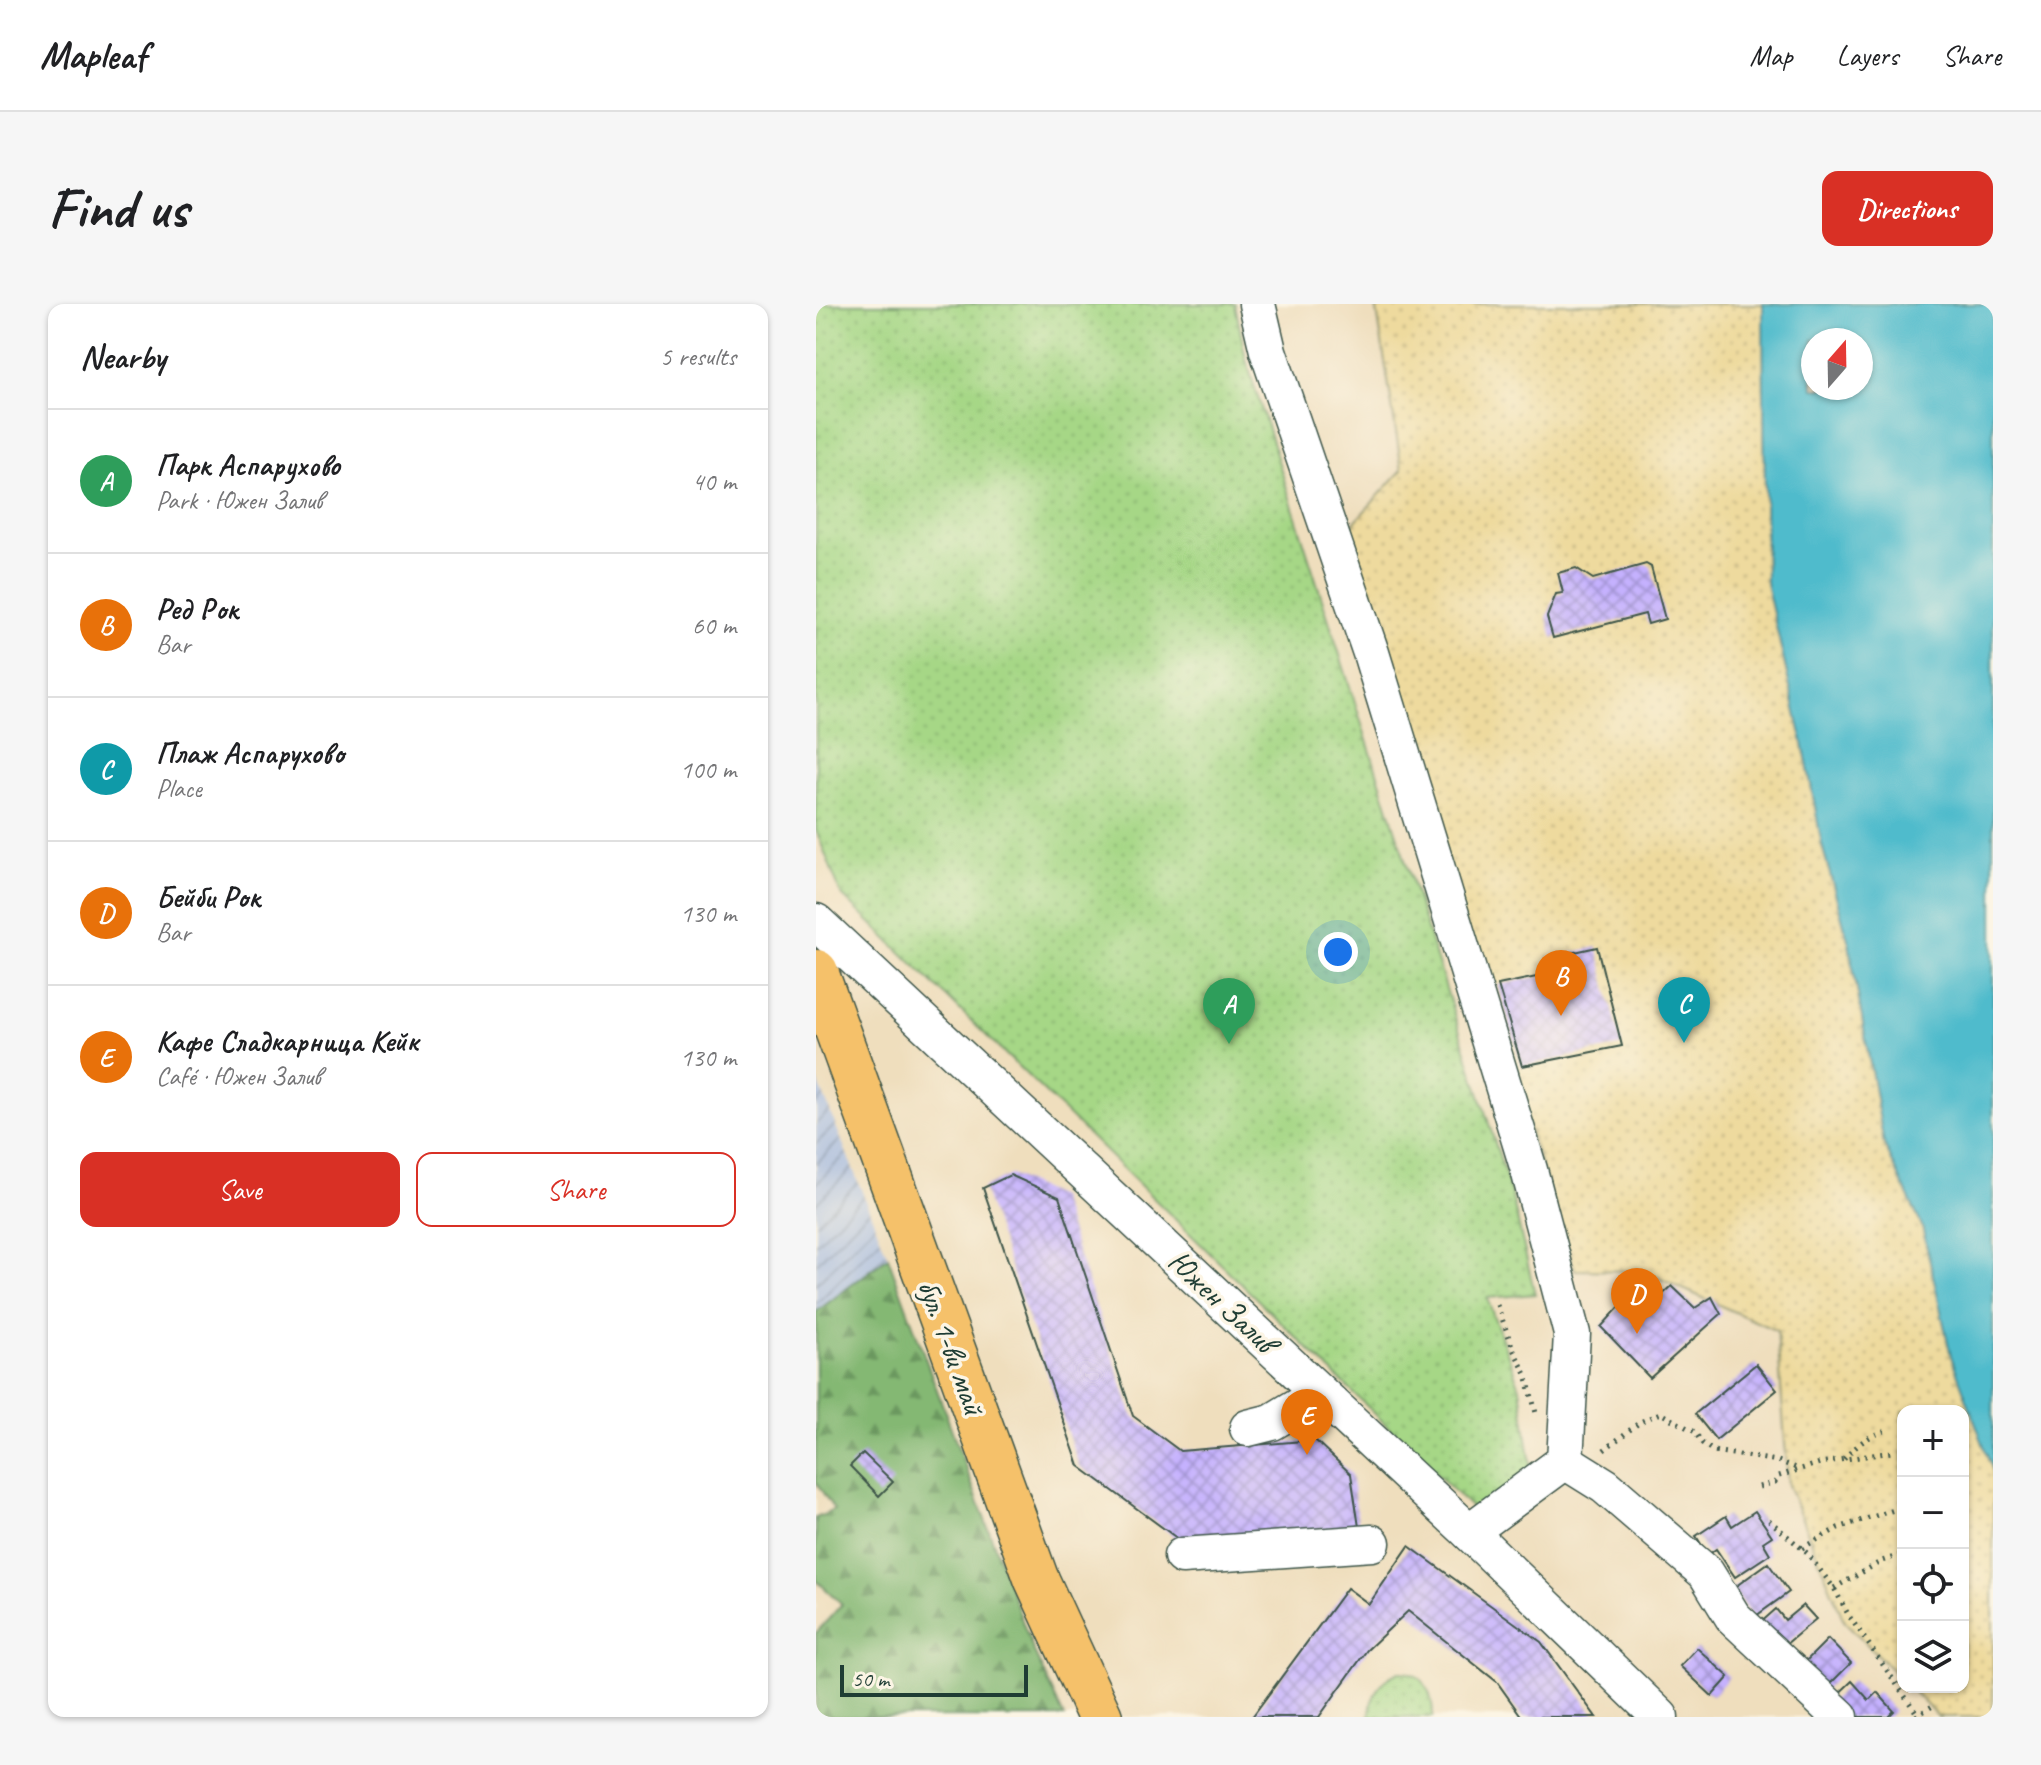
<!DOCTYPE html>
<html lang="en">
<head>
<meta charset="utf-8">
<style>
  :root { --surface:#fff; --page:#f6f6f6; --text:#202124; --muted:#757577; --line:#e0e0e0; --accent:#d93025 }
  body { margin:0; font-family:Caveat,sans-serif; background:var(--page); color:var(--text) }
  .controls { position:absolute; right:24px; bottom:24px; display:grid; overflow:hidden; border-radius:16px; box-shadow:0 2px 6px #0004 }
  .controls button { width:72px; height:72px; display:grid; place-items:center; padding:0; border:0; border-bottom:2px solid var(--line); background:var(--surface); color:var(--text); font:40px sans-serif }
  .compass { position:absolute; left:985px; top:24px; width:72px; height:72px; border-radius:50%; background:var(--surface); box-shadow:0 2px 6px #0004; rotate:20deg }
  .scale { position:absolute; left:24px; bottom:20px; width:188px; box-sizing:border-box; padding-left:8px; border:4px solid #1f3d34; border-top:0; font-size:22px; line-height:28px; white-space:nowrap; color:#1f3d34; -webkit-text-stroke:6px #fcf5e5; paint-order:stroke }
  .you { position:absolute; left:522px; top:648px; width:28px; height:28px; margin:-20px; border:6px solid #fff; border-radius:50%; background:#1a73e8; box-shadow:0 0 0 12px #1a73e833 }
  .badge { display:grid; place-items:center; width:52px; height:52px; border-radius:50%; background:var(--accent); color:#fff; font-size:26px; font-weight:700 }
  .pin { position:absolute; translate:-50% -66px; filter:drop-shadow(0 2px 4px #0008) }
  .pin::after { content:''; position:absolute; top:42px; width:28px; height:24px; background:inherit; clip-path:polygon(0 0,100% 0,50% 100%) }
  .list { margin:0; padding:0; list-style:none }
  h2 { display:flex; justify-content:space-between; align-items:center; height:104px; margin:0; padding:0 32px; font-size:34px }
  h2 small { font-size:26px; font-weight:400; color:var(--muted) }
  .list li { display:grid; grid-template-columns:52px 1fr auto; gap:24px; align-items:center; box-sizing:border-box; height:144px; padding:0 32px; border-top:2px solid var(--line) }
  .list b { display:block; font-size:30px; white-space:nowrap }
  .list p { margin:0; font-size:26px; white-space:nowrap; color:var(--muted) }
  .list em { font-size:26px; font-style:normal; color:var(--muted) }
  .actions { display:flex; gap:16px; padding:24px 32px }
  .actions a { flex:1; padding:18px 0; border:2px solid var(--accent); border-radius:16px; text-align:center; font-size:28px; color:var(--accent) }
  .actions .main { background:var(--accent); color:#fff }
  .icon { flex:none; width:44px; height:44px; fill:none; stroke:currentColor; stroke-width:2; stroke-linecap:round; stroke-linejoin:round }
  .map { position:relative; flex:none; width:1177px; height:1413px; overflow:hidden; border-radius:16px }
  header { display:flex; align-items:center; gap:48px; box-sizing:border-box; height:112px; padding:0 40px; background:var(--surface); border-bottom:2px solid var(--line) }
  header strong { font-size:38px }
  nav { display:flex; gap:44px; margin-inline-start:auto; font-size:28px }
  .intro { display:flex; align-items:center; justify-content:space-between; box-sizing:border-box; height:192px; padding:0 48px }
  h1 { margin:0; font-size:56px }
  .button { padding:20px 36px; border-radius:16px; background:var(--accent); color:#fff; font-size:28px; font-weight:700 }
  main { display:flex; gap:48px; padding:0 48px }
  aside { flex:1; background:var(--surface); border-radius:16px; box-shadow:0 2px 6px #0004 }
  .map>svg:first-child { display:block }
  .industrial { fill:url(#industrial-furrows) }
  .green { fill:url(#green-dots); stroke:#628a5d; stroke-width:2 }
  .forest { fill:url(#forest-firs); stroke:#527a54; stroke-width:2 }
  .sand { fill:url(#sand-dots); stroke:#868c69; stroke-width:2 }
  .water { fill:#50bbcc; stroke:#387c80; stroke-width:2; fill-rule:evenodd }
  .building { fill:url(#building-cross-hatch) }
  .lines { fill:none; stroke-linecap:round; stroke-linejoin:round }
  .minor-casing { stroke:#3e5549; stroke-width:39 }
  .major-casing { stroke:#3e5549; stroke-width:47 }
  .path { stroke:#3e5549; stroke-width:5; stroke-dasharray:2 6; stroke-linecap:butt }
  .minor { stroke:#fff; stroke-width:36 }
  .major { stroke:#f5c16b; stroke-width:44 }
  .labels { text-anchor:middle; stroke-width:7; stroke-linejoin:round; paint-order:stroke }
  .street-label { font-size:32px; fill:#1f3d34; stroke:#fcf5e5 }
</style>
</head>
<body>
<header>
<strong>Mapleaf</strong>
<nav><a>Map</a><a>Layers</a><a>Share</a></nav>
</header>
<div class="intro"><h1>Find us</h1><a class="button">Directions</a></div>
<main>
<aside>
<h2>Nearby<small>5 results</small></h2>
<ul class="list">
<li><span class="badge" style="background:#2e9e5b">A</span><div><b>Парк Аспарухово</b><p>Park · Южен Залив</p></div><em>40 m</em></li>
<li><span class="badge" style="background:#e8710a">B</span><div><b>Ред Рок</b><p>Bar</p></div><em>60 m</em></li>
<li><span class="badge" style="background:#0f9aa8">C</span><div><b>Плаж Аспарухово</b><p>Place</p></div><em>100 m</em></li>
<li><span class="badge" style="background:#e8710a">D</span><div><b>Бейби Рок</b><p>Bar</p></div><em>130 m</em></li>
<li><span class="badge" style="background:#e8710a">E</span><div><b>Кафе Сладкарница Кейк</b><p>Café · Южен Залив</p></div><em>130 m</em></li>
</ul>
<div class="actions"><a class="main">Save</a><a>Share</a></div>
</aside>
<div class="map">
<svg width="1177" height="1413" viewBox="0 0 1177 1413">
  <defs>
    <pattern id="industrial-furrows" width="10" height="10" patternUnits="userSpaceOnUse" patternTransform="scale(2)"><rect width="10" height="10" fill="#b6c5de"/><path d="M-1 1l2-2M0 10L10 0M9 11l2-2" fill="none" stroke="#93a1b5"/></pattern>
    <pattern id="green-dots" width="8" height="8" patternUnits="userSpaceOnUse" patternTransform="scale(2)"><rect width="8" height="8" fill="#a6d786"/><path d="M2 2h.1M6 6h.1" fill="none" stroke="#8eb974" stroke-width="1.8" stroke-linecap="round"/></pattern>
    <pattern id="forest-firs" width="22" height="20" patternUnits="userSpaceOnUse" patternTransform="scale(2)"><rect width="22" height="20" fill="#84b873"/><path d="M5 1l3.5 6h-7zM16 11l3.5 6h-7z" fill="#6b975f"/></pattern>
    <pattern id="sand-dots" width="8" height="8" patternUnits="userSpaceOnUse" patternTransform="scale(2)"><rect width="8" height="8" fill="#eeda9e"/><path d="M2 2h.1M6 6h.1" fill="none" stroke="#ccbc89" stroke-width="1.8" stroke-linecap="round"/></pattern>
    <pattern id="building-cross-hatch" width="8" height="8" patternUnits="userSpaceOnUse" patternTransform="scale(2)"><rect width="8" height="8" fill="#c5b1fe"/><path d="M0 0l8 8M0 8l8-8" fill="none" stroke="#9f91ce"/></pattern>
  </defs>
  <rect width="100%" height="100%" fill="#fcf5e5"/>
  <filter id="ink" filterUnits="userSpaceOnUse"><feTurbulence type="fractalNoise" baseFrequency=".0125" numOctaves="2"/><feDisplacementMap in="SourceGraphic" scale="16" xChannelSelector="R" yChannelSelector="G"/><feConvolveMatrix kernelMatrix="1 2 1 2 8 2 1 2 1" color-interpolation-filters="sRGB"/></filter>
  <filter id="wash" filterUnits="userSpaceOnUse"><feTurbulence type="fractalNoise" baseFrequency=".006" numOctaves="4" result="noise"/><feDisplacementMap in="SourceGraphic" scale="32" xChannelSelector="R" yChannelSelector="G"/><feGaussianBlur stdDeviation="1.8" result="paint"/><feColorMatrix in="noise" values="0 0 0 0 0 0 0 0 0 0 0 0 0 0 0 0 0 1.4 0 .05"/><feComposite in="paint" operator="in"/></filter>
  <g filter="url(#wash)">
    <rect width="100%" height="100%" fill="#efdebd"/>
    <!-- industrial -->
    <polygon class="industrial" points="0,772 72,953 0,1008"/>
    <!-- green -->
    <g class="green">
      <polygon points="0,0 419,0 430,56 695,889 719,990 671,994 704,1084 716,1169 669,1217 25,590 0,526"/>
      <path d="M583 1368C609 1367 617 1390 617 1413H553C556 1392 562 1377 583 1368Z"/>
    </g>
    <!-- forest -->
    <polygon class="forest" points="72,953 217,1346 248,1413 0,1413 0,1329 26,1300 0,1276 0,1214 18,1206 0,1178 0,1008"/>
    <!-- sand -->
    <polygon class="sand" points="560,0 947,0 950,279 989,448 1006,541 1033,639 1068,840 1106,922 1135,1052 1177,1167 1177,1413 1122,1413 1093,1383 1147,1383 1147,1107 1087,1107 1087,1377 1028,1317 972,1181 961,1027 827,967 759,966 638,595 534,223 586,166"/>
    <!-- water -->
    <path class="water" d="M947 0H1177V1167L1135 1052 1106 922 1068 840 1033 639 1006 541 989 448 950 279ZM997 36H1045V84H997Z"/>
    <g id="blocks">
      <!-- building -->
      <g class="building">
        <polygon points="830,260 835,263 849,315 832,320 829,310 737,334 731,313 740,290 747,289 742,269 760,264 777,275"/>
        <polygon points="781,643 806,742 706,762 682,681 735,670 732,654"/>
        <polygon points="194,871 243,893 317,1112 364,1147 499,1136 535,1170 543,1223 362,1235 263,1162 167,884"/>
        <polygon points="856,982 879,1004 896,993 905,1010 834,1074 785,1023 806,1000 811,1004 829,986 841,996"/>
        <polygon points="940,1060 961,1086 900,1136 879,1110"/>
        <polygon points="47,1149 77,1178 63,1192 34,1162"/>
        <polygon points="939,1207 956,1232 947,1238 954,1250 919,1273 900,1245 892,1251 880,1232 910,1212 916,1222"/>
        <polygon points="593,1242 725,1338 780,1413 706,1413 681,1378 592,1307 551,1346 503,1413 436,1413 531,1284 553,1300"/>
        <polygon points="952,1259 973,1288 937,1314 916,1285"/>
        <polygon points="987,1301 1000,1315 964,1345 943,1320 960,1305 969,1316"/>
        <polygon points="1012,1335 1035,1359 1007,1387 984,1363"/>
        <polygon points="881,1344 913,1373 896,1392 864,1362"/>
        <polygon points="1036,1377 1053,1396 1061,1388 1078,1407 1072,1413 1030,1413 1015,1397"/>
      </g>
    </g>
  </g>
  <g filter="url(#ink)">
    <use href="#blocks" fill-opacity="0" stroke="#3e5549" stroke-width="2"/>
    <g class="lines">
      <defs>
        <g id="minor">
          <polyline points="441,0 452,47 555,349 713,866 756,1030 749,1157 653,1228"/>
          <polyline points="0,618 653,1228 844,1413"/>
          <polyline points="432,1124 456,1118 504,1089"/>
          <polyline points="749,1157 789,1182 890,1269 917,1313 1024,1413"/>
          <polyline points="366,1252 556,1239"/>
        </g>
        <polyline id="major" points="0,668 220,1274 284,1413"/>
      </defs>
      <!-- minor casing -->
      <use href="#minor" class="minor-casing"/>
      <!-- major casing -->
      <use href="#major" class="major-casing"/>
      <!-- path -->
      <g class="path">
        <polyline points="681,1001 698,1047 710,1070 720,1109"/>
        <polyline points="788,1146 824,1118 844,1109 879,1128 886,1139 897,1147 962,1157 983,1165"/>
        <path d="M1028 1155C1040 1141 1056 1129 1073 1126"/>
        <polyline points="943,1183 959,1178 963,1172 1004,1159 1076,1148"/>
        <polyline points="953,1216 991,1249 1018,1284 1033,1312 1102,1411"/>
        <polyline points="986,1244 1022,1224 1087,1203"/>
        <polyline points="1018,1284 1066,1257 1087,1250"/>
        <polyline points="1100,1412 1120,1400"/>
      </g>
      <!-- minor -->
      <use href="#minor" class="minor"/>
      <!-- major -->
      <use href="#major" class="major"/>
    </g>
  </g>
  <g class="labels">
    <!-- street labels -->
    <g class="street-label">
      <text transform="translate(406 997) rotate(43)" y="11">Южен Залив</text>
      <text transform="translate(136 1043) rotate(70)" y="11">бул. 1-ви май</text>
    </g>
  </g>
</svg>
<div class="controls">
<button>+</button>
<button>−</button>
<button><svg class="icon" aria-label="locate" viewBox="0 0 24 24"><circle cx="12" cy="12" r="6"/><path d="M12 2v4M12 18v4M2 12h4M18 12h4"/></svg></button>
<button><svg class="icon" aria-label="layers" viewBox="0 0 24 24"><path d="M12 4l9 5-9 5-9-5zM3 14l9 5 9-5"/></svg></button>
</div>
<svg class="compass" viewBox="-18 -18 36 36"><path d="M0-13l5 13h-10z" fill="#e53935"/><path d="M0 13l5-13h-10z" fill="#757577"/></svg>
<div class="scale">50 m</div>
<div class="you"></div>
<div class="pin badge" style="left:413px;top:740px;background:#2e9e5b">A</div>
<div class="pin badge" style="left:745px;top:712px;background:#e8710a">B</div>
<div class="pin badge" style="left:868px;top:739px;background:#0f9aa8">C</div>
<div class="pin badge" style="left:821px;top:1030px;background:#e8710a">D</div>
<div class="pin badge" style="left:491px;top:1151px;background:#e8710a">E</div>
</div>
</main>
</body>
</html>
